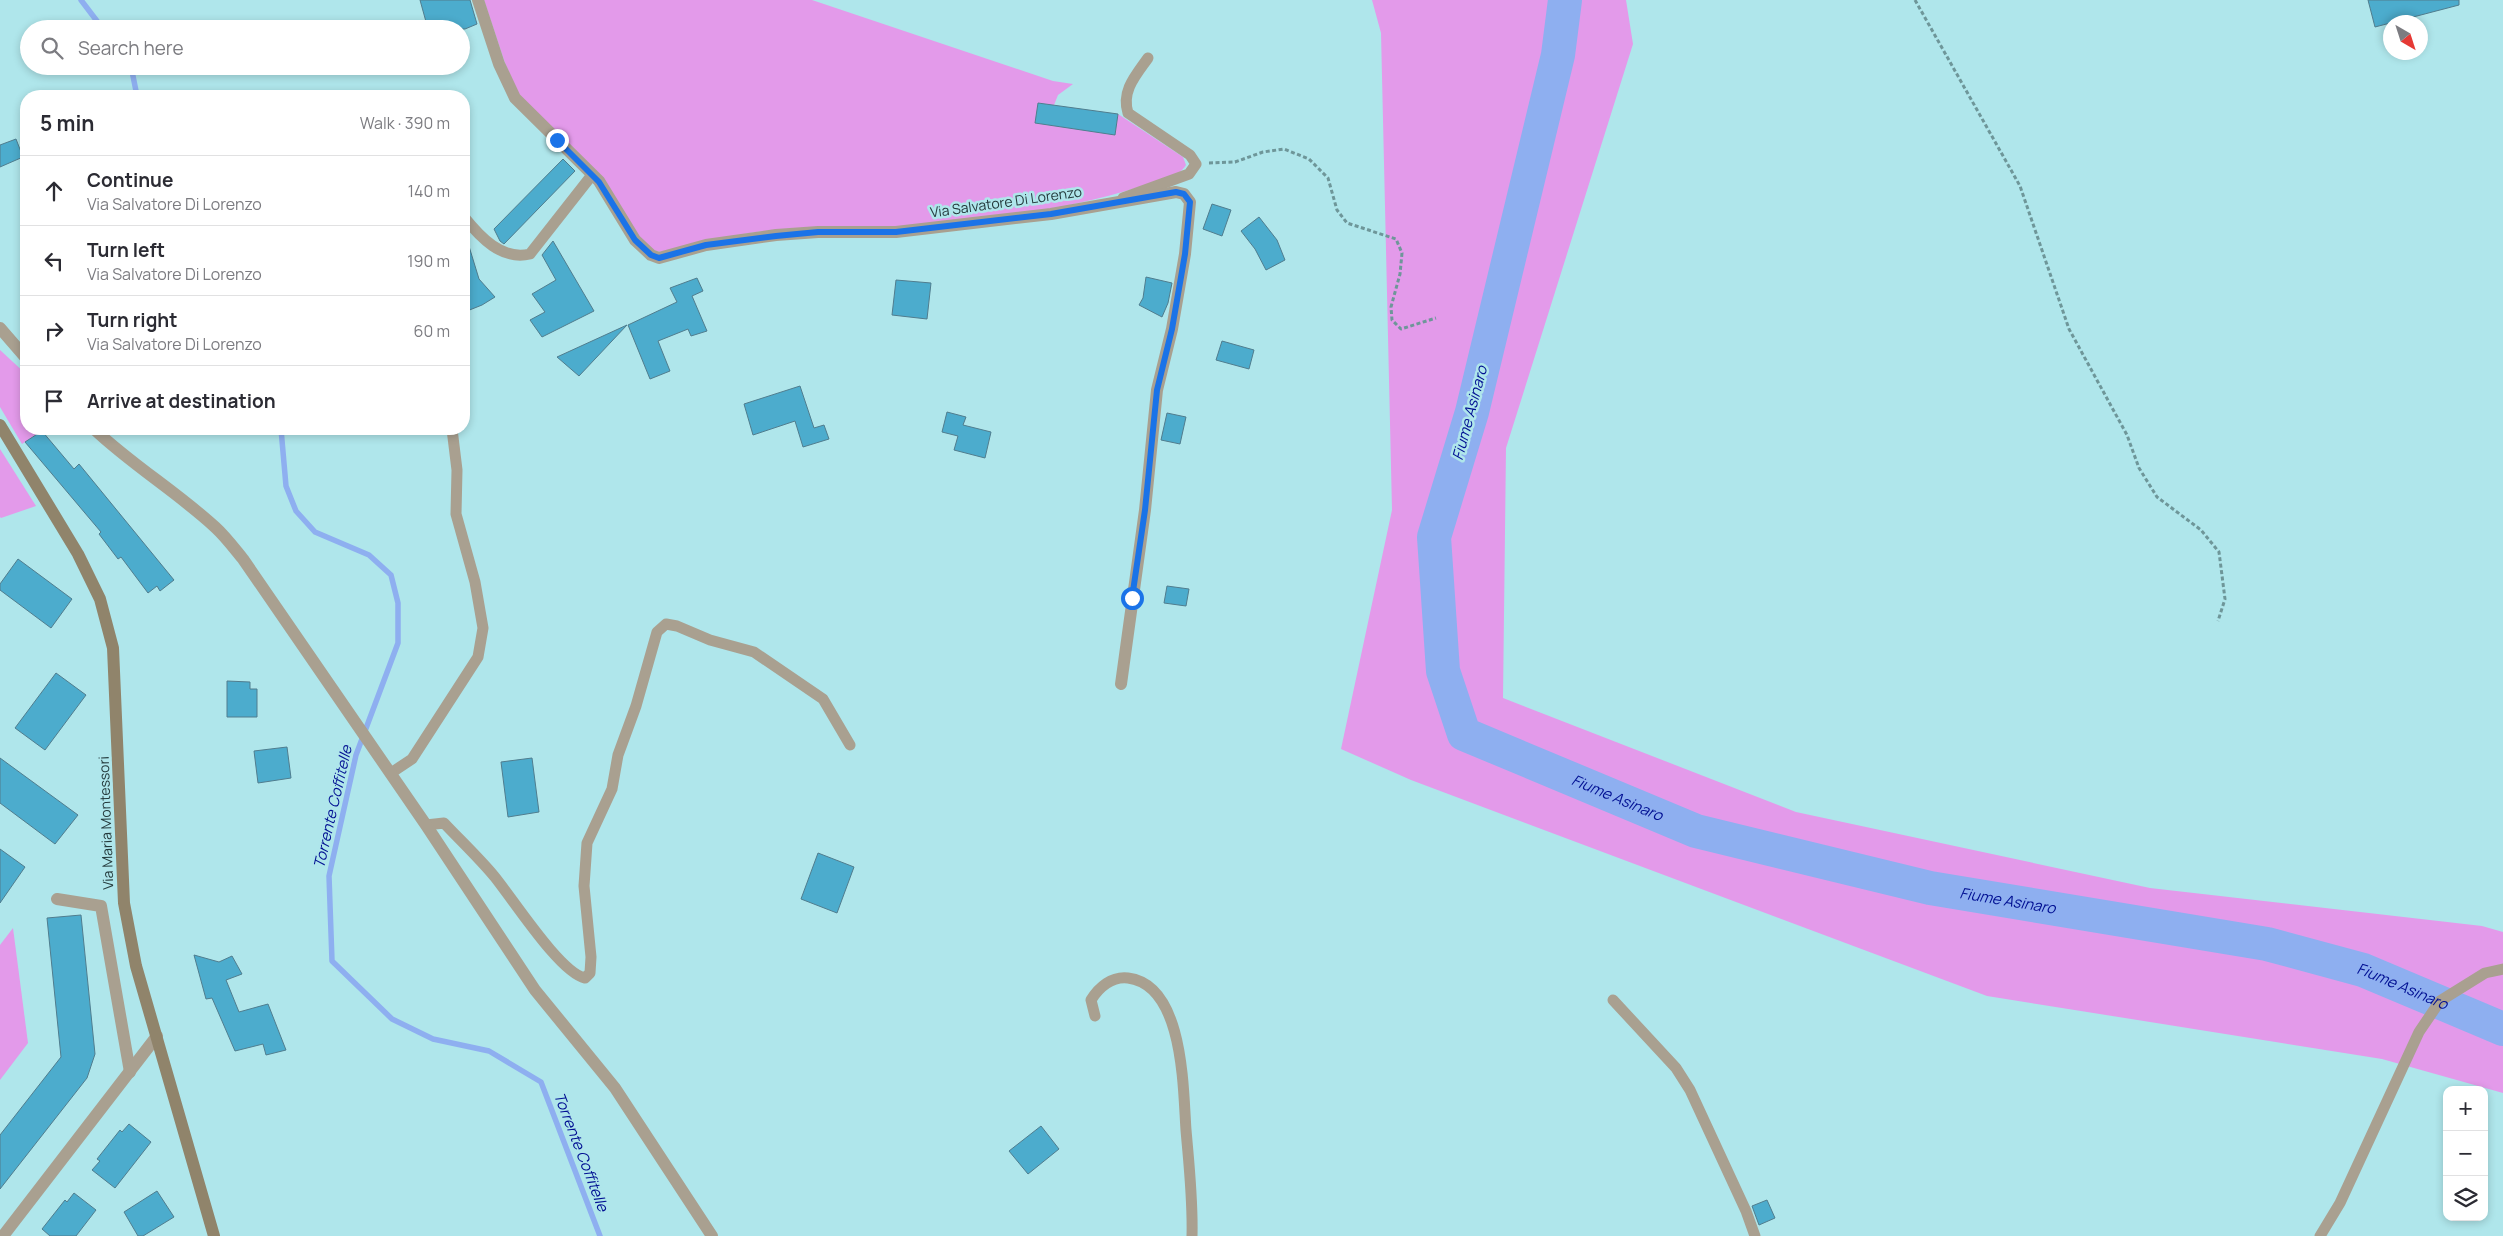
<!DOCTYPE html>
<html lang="en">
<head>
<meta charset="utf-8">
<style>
  :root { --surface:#fff; --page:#f2f2f3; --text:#2b2b33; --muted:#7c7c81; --line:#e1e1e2 }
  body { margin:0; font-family:Manrope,sans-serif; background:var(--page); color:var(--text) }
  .controls { position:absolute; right:15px; bottom:15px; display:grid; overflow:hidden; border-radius:10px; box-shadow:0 2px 8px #0003 }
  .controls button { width:45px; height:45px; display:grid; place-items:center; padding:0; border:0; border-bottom:1px solid var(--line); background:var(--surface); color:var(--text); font:25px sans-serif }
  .compass { position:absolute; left:2383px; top:15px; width:45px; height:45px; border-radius:50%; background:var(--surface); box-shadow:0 2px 8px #0003; rotate:141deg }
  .stop { position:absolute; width:15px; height:15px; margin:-11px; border:4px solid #1a73e8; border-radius:50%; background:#fff }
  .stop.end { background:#1a73e8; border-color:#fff; box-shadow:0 1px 5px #0008 }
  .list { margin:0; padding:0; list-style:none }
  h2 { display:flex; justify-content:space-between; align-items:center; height:65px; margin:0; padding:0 20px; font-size:21px }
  h2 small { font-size:16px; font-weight:400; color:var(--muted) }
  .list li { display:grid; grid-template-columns:32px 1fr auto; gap:15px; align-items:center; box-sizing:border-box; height:70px; padding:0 20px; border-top:1px solid var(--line) }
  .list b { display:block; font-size:19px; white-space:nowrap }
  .list p { margin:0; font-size:16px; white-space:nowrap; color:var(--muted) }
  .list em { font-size:16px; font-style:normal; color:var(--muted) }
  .icon { flex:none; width:28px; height:28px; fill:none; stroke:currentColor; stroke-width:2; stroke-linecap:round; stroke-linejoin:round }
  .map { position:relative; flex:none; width:2503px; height:1236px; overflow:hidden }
  .search { position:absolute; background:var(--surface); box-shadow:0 2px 8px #0003; left:20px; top:20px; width:450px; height:55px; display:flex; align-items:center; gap:12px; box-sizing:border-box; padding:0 18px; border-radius:28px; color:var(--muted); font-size:19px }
  .panel { position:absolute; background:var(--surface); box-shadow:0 2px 8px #0003; left:20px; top:90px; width:450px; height:345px; border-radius:20px }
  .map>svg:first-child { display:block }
  .green { fill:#e39aea }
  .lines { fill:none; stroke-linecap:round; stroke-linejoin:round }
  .stream { stroke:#8eaff0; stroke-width:5.5 }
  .river { stroke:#8eaff0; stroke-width:34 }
  .building { fill:#4caccd; stroke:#507d8e }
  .path { stroke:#6e9699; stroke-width:3; stroke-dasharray:4 2.5; stroke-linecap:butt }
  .lane { stroke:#a9a090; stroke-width:11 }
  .street { stroke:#a9a090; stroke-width:12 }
  .secondary { stroke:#90846b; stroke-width:12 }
  .route { stroke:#1a73e8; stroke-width:6 }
  .labels { text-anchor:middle; stroke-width:5; stroke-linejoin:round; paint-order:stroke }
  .street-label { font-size:14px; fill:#243a3c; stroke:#afe6eb }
  .water-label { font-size:15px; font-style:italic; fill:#000f92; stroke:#afe6eb }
</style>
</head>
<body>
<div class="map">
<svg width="2503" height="1236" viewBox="0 0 2503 1236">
  <rect width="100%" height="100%" fill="#afe6eb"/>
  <!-- green -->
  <g class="green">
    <path d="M484 0H812L1053 81 1073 84 1058 95 1054 105 1038 103 1035 123 1115 135 1118 114 1183 157 1186 165C1178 179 1153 182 1139 187 1065 210 986 221 908 226 861 228 813 226 765 231 730 235 695 245 661 252L653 250 638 237 518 93 505 63Z"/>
    <polygon points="1372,0 1626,0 1633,44 1506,448 1503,698 1796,812 2150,888 2482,926 2503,932 2503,1093 2382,1059 1987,996 1411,780 1341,749 1392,510 1381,33"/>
    <polygon points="0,350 26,374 26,429 45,429 22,444 0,407"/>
    <polygon points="0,449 36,506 1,518 0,517"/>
    <polygon points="13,928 28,1043 0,1080 0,945"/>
  </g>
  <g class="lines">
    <!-- stream -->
    <g class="stream">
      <polyline points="81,0 103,29"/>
      <polyline points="131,66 137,96"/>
      <polyline points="281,429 286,486 296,511 315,532 369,555 391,575 398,603 398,643 356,755 329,876 332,961 392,1019 433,1039 489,1051 541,1082 600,1236"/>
    </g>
    <!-- river -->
    <path class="river" id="s1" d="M1565 0 1558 55 1472 412 1434 537 1443 671 1464 734 1696 831 1930 888 2267 944 2363 970 2503 1029"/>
  </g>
  <!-- building -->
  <g class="building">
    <polygon points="420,0 470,0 477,24 465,29 428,29"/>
    <polygon points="2368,0 2459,0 2459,5 2375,27"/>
    <polygon points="1038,103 1118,114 1115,135 1035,123"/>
    <polygon points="16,139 23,157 0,167 0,145"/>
    <polygon points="563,159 575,171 504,244 500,241 494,229"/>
    <polygon points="1212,204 1231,210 1222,236 1203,229"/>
    <polygon points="1259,217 1277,240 1285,260 1266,270 1255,249 1241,231"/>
    <polygon points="553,241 594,311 542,337 530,320 545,312 532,294 556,280 542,255"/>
    <polygon points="464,243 468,243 479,279 495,297 482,305 467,311 464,300"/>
    <polygon points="1146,277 1172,283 1168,303 1162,317 1139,305 1143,298"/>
    <polygon points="697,278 703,291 692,296 707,331 691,336 688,329 658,341 670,371 650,379 628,325 677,302 670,288"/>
    <polygon points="896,280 931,283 927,319 892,315"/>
    <polygon points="627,325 579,376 557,357"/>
    <polygon points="1222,341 1254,350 1249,369 1216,360"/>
    <polygon points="800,386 814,428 824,425 829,439 803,447 795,421 753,435 744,404"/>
    <polygon points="947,412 966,417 963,425 991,432 985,458 954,450 958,436 942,432"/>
    <polygon points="1167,413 1186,417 1180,444 1161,440"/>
    <polygon points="42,431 74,469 79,464 174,580 160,591 157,586 148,593 121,557 118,559 99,534 101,532 25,442"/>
    <polygon points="18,559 72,599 51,628 0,590 0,584"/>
    <polygon points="1167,586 1189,589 1186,606 1164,603"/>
    <polygon points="56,673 86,695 45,750 15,728"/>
    <polygon points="227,681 250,682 250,689 257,689 257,717 227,717"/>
    <polygon points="287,747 291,778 258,783 254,751"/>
    <polygon points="0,758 78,815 55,844 0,803"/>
    <polygon points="532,758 539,812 508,817 501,762"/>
    <polygon points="0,849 25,867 0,903"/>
    <polygon points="818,853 854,867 837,913 801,899"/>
    <polygon points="81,915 95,1054 87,1078 0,1189 0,1135 61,1057 47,918"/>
    <polygon points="194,955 219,962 232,956 242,974 226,980 239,1012 268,1004 286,1050 266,1055 263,1044 235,1051 212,998 206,999"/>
    <polygon points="129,1124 151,1142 115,1188 92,1170 100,1161 97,1159 120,1130 122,1132"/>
    <polygon points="1041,1126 1059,1149 1028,1174 1009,1151"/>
    <polygon points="157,1191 174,1217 143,1236 138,1236 124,1212"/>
    <polygon points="74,1193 96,1210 76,1236 50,1236 42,1229 65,1200 67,1202"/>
    <polygon points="1767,1200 1775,1218 1759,1225 1752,1206"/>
  </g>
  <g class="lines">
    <!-- path -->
    <g class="path">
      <polyline points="1915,0 2020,186 2069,329 2127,435 2139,468 2157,497 2201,530 2219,552 2225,599 2218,621"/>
      <polyline points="1209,163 1235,162 1263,152 1284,149 1309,159 1328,178 1337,210 1347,223 1396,239 1402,253 1400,274 1391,307 1392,320 1401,329 1436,318"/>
    </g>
    <!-- lane -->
    <g class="lane">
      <path d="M1123 198 1189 174 1196 164 1190 155 1128 113C1121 91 1136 75 1148 58"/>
      <path d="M464 217C480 237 502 261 530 254L592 175"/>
      <polyline points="391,773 412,759 478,657 483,628 475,582 456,514 457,470 452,429"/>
      <path d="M426 825 444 823C461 841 479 858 494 876 513 899 560 973 585 978L590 973 591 957 584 886 587 843 612 789 618 755 636 706 657 632 666 624 677 626 710 640 754 652 823 699 850 745"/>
      <polyline points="1613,1000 1676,1068 1690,1090 1746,1211 1755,1236"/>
      <path d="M1095 1016 1091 1000C1099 987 1112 976 1128 978 1184 985 1183 1088 1186 1130 1189 1165 1193 1200 1192 1236"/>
      <polyline points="2320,1236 2340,1203 2419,1032 2440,1001 2485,973 2503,969"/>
    </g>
    <!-- street -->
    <g class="street">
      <polyline points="478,0 499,64 515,98 599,181 635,240 651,255 659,258 706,245 776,235 818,232 896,232 1051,214 1176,192 1184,194 1190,202 1185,254 1172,329 1157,390 1145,510 1121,684"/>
      <polyline points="0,328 26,358"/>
      <path d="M94 429C132 465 177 492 215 527 225 536 234 548 243 559L426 825 535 990 615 1088 712 1236"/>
      <polyline points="57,899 101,906 130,1072"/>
      <polyline points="3,1236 157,1036"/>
    </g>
    <!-- secondary -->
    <polyline class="secondary" points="0,425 78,554 100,599 113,648 124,903 136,966 214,1236"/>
  </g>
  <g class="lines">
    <!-- route -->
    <polyline class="route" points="557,140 599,182 635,240 651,255 659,258 706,245 776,236 818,232 896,232 1051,214 1176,192 1184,194 1190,202 1185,254 1172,329 1157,390 1145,510 1132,598"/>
  </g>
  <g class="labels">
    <!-- street labels -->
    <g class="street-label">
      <text transform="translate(1006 202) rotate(-8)" y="5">Via Salvatore Di Lorenzo</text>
      <text transform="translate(106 823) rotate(-92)" y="5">Via Maria Montessori</text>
    </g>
    <!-- water labels -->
    <g class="water-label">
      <text transform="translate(1470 413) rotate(-75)" y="5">Fiume Asinaro</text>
      <text dy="5" stroke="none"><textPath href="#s1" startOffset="920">Fiume Asinaro</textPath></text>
      <text transform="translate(333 807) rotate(-77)" y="5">Torrente Coffitelle</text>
      <text dy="5" stroke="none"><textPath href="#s1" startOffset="1325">Fiume Asinaro</textPath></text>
      <text dy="5" stroke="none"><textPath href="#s1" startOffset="1730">Fiume Asinaro</textPath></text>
      <text transform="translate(581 1152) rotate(69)" y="5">Torrente Coffitelle</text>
    </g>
  </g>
</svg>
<div class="controls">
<button>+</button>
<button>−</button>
<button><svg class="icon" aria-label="layers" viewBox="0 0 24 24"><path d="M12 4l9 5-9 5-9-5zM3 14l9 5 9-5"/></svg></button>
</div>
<svg class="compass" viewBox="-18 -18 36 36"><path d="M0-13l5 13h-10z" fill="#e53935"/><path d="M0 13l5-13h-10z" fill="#7c7c81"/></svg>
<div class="stop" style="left:1132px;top:598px"></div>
<div class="stop end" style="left:557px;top:140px"></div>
<div class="search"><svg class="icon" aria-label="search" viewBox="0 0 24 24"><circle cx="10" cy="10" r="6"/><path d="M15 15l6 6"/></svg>Search here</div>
<section class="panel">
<h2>5 min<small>Walk · 390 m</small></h2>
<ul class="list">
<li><svg class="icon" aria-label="ahead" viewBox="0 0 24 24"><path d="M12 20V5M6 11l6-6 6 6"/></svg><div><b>Continue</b><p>Via Salvatore Di Lorenzo</p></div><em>140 m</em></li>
<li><svg class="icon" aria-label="left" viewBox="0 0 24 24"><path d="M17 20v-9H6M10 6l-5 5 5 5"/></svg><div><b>Turn left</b><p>Via Salvatore Di Lorenzo</p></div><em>190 m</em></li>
<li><svg class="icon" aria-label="right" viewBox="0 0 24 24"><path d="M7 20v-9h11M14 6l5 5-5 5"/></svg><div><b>Turn right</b><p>Via Salvatore Di Lorenzo</p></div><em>60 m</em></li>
<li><svg class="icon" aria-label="arrive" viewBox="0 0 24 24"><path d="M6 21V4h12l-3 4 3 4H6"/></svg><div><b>Arrive at destination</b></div></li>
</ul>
</section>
</div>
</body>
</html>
